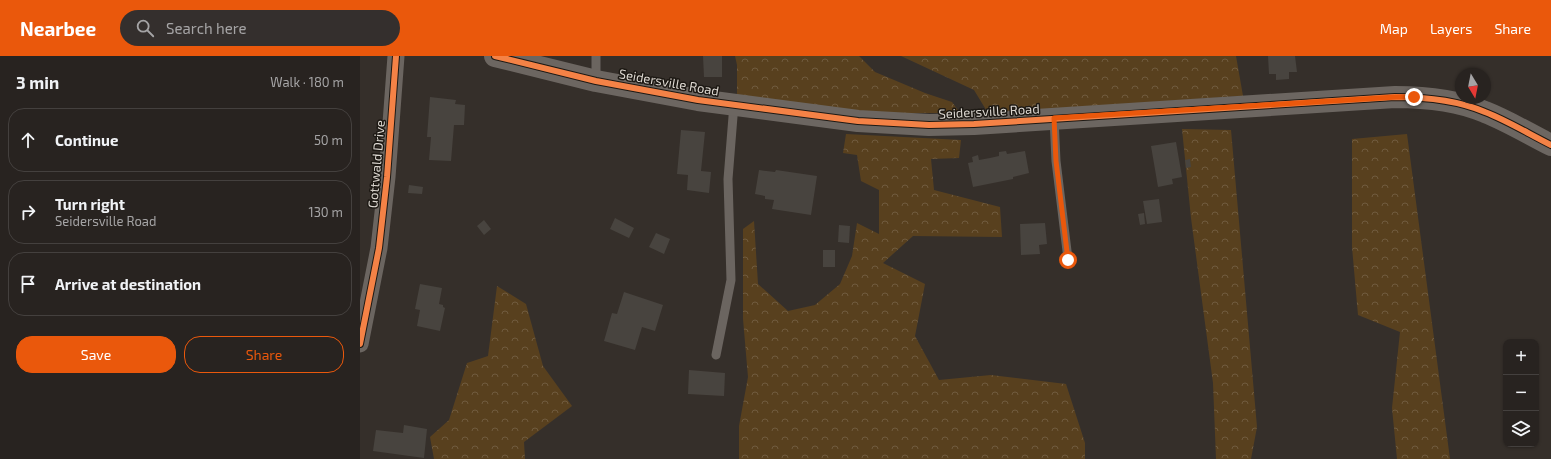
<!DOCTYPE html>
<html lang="en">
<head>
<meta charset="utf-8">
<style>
  :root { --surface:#282320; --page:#342f2d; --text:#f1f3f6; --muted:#a5a4a5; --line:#44403e; --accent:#ea580c }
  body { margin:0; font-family:"Exo 2",sans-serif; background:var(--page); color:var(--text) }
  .controls { position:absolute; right:12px; bottom:12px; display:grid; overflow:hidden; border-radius:8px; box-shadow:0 1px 3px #0004 }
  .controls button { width:36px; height:36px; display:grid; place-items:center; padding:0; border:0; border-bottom:1px solid var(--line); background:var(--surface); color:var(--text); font:20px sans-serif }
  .compass { position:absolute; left:1095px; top:12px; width:36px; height:36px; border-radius:50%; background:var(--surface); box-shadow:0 1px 3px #0004; rotate:170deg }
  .stop { position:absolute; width:12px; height:12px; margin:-9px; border:3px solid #ea580c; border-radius:50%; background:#fff }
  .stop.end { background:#ea580c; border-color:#fff; box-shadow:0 1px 4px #0008 }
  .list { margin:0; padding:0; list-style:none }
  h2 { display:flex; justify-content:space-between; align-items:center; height:52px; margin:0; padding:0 16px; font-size:17px }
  h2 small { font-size:13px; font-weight:400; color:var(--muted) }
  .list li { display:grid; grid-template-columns:26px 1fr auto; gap:12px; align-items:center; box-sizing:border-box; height:64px; margin:0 8px 8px; padding:0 8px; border:1px solid var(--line); border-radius:16px }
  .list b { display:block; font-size:15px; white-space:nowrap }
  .list p { margin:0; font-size:13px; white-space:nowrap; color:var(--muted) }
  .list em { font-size:13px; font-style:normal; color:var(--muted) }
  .actions { display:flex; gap:8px; padding:12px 16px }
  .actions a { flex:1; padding:9px 0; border:1px solid var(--accent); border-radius:16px; text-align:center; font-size:14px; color:var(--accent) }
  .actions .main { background:var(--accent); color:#fff }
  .icon { flex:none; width:22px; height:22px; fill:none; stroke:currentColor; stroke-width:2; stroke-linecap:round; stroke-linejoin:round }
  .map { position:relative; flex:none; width:1191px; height:403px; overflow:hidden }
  header { display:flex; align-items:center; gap:24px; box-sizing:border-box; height:56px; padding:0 20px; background:var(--accent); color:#fff }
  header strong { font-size:19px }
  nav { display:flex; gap:22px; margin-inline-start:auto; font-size:14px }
  .search { width:280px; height:36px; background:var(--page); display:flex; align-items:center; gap:10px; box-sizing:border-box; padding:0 14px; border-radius:22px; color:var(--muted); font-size:15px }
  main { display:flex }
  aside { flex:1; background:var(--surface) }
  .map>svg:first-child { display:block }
  .forest { fill:url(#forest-crowns) }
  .building { fill:#48443f }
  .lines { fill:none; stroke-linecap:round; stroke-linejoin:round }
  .lane { stroke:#6b6560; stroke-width:9 }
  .street { stroke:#6b6560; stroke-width:17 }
  .secondary { stroke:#6c6661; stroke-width:22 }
  .cycleway-casing { stroke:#1d1914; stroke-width:8 }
  .cycleway { stroke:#f48246; stroke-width:6 }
  .route { stroke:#ea580c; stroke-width:5 }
  .labels { text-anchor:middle; stroke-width:3; stroke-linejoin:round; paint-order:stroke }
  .street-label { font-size:13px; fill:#ddd8d1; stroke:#1d1914 }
</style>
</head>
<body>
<header>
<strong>Nearbee</strong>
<div class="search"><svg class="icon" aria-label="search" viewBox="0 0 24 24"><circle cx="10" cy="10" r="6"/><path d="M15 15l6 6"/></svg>Search here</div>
<nav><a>Map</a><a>Layers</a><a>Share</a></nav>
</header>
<main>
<aside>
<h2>3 min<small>Walk · 180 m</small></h2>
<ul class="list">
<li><svg class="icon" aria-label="ahead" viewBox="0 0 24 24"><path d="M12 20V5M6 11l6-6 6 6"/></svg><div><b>Continue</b></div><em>50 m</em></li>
<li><svg class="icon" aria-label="right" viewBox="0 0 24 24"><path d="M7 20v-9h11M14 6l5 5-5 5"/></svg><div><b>Turn right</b><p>Seidersville Road</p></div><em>130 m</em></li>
<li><svg class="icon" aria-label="arrive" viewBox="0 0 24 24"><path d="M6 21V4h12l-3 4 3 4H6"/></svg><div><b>Arrive at destination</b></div></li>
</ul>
<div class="actions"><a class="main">Save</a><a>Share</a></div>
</aside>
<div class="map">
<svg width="1191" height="403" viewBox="0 0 1191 403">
  <defs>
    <pattern id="forest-crowns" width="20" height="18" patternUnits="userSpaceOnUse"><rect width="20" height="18" fill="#58401e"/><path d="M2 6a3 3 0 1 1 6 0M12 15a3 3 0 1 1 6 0" fill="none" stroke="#705b3e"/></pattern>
  </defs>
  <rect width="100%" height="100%" fill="#352f2a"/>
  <!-- forest -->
  <g class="forest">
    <polygon points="375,0 499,0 515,16 565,37 592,46 600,57 492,57 377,40 377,9"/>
    <polygon points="541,0 876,0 883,40 628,57 614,34"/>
    <polygon points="822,73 871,74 897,371 891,403 856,403 853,327 831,162"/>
    <polygon points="486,78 601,84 599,102 571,103 574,134 640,151 642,181 553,180 523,207 565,228 555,280 579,324 631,319 706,328 725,387 725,403 379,403 379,370 388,321 383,263 383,173 394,165 398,228 428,255 455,249 480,228 492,200 497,167 519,178 519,134 501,125 497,99 483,97"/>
    <polygon points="1047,78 1090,403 1037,403 1032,352 1040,276 998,259 992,191 992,83"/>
    <polygon points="137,230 166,248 183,310 212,350 164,386 165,403 74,403 70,381 89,364 107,307 128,300"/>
  </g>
  <!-- building -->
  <g class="building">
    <polygon points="343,0 362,0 362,21 344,21"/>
    <polygon points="908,0 935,0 937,16 929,16 929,23 916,24 916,18 909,18"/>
    <polygon points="70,41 96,44 95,48 105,49 104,69 94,69 91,105 69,104 71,81 67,81"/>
    <polygon points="321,74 345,76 341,115 351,116 349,137 327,134 328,119 317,118"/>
    <polygon points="816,86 822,121 812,123 813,128 798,131 791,90"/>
    <polygon points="646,95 647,98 665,95 669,117 653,121 653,123 613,131 608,107 613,106 612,101 618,99 619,104 630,102 639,100 639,96"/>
    <polygon points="830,103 831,111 826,112 825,104"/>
    <polygon points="399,114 415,116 416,114 457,120 451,159 412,153 414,144 405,143 405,140 395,138"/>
    <polygon points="49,129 63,131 62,138 48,137"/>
    <polygon points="799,143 802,166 787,168 783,145"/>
    <polygon points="784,157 785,168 780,169 778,158"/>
    <polygon points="255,162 274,172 269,182 250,173"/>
    <polygon points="124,164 131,173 124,179 117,170"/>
    <polygon points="685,167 687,188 679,189 680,198 661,199 660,168"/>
    <polygon points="479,169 490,170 489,187 478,186"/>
    <polygon points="296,177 310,183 304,198 289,191"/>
    <rect x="463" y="194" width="12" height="17"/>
    <polygon points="60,228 82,232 79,248 83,249 83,251 85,252 80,275 57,270 60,254 55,253"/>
    <polygon points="264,236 303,249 295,275 282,271 275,294 244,285 252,257 257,258"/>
    <polygon points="329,314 365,317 364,340 328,338"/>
    <polygon points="44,369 67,373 64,402 13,395 16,374 43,377"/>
  </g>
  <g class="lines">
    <!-- lane -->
    <g class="lane">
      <polyline points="236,0 236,25"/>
      <polyline points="694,62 696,105 708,203"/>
      <polyline points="356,299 371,224 368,123 374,48"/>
    </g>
    <!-- street -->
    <polyline class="street" points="0,288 19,192 27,121 36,0"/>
    <!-- secondary -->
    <path class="secondary" d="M135 0 236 25 338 44 498 65 569 69 614 68 1035 41C1066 41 1097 44 1125 56 1148 65 1169 78 1191 89"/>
    <defs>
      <g id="cycleway">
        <path d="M135 0 236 25 338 44 498 65 569 69 614 68 1035 41C1066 41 1097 44 1125 56 1148 65 1169 78 1191 89"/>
        <polyline points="0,288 19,192 27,121 36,0"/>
      </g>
    </defs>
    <!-- cycleway casing -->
    <use href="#cycleway" class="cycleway-casing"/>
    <!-- cycleway -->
    <use href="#cycleway" class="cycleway"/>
  </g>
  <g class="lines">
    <!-- route -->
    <polyline class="route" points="708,204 696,105 694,62 1036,41 1054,41"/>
  </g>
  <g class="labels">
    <!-- street labels -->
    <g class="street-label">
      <text transform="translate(309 26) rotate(10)" y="5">Seidersville Road</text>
      <text transform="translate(629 55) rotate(-3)" y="5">Seidersville Road</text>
      <text transform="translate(16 108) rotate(-85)" y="5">Gottwald Drive</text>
    </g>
  </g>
</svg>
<div class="controls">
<button>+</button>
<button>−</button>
<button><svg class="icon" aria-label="layers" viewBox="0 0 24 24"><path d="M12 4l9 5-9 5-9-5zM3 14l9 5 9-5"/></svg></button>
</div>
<svg class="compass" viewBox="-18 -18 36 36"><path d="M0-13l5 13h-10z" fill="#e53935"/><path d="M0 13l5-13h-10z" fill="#a5a4a5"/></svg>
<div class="stop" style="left:708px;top:204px"></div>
<div class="stop end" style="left:1054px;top:41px"></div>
</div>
</main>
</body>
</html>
